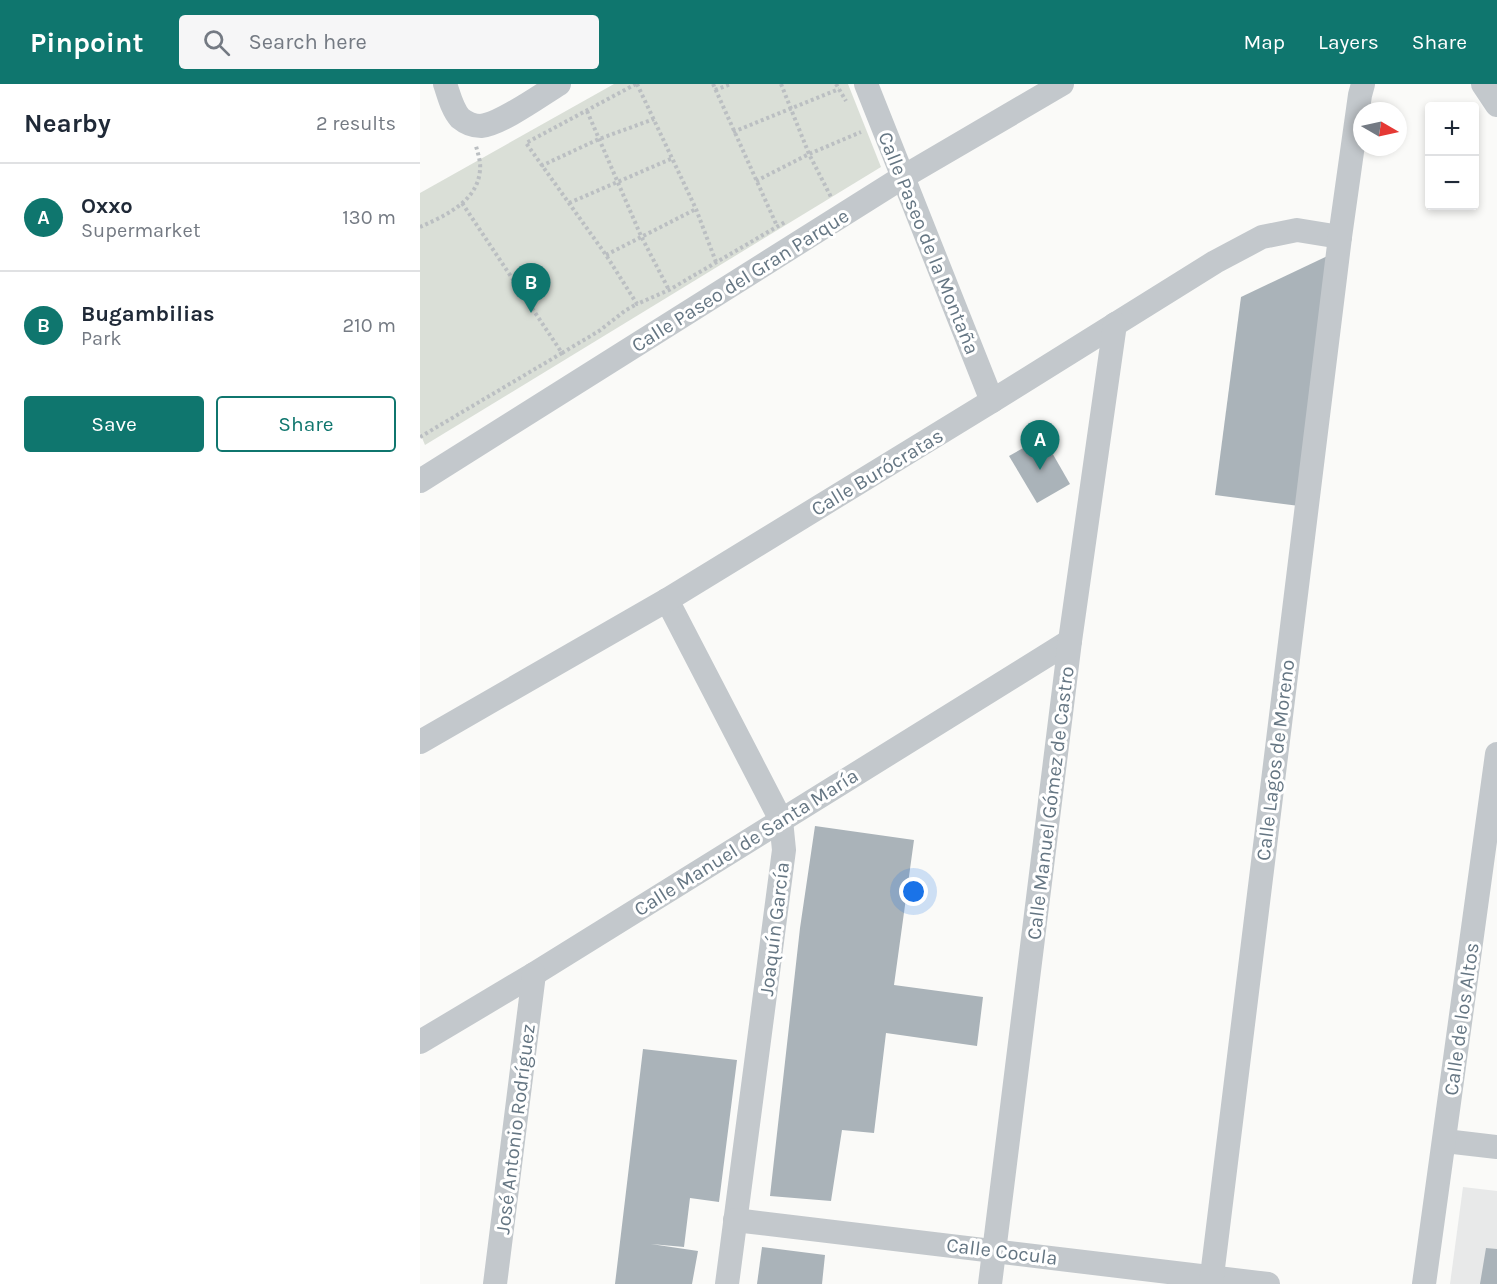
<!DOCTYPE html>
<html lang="en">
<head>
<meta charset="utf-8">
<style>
  :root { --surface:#fff; --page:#f6f6f7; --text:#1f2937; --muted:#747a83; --line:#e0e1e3; --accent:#0f766e }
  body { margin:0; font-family:Karla,sans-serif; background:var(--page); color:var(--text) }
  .controls { position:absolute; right:18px; top:18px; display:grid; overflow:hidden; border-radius:6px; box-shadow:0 3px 9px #0003 }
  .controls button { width:54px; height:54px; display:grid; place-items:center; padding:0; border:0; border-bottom:2px solid var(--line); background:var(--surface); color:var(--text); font:30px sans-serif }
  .compass { position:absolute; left:933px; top:18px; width:54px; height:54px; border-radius:50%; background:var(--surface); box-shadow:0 3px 9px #0003; rotate:99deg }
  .you { position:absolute; left:494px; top:808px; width:21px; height:21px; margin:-15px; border:4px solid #fff; border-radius:50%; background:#1a73e8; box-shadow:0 0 0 9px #1a73e833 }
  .badge { display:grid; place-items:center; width:39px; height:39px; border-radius:50%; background:var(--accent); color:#fff; font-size:20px; font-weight:700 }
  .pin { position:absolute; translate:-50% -50px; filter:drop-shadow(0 2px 3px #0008) }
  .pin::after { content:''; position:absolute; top:32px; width:21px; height:18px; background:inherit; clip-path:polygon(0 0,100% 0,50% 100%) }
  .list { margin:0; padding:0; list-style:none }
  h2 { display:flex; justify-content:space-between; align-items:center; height:78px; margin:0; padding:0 24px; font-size:26px }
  h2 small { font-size:20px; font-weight:400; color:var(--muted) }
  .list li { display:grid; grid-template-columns:39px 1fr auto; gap:18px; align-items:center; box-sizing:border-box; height:108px; padding:0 24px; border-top:2px solid var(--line) }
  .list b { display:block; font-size:22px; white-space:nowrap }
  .list p { margin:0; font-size:20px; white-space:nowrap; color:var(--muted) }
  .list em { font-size:20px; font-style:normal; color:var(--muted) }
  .actions { display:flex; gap:12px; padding:18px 24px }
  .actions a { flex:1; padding:14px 0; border:2px solid var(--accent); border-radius:6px; text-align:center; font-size:21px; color:var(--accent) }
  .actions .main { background:var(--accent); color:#fff }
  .icon { flex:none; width:33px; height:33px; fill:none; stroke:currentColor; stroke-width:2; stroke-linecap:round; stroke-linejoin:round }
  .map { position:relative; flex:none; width:1077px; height:1200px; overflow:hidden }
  header { display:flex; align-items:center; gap:36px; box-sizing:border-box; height:84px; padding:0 30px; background:var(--accent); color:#fff }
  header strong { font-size:28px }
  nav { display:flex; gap:33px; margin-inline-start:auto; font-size:21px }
  .search { width:420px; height:54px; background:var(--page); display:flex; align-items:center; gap:15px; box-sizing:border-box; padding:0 21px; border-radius:6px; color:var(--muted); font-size:22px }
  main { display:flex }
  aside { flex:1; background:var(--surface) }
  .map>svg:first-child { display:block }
  .built { fill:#e8e9e9 }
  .green { fill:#dadfd7 }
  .building { fill:#aab3b9 }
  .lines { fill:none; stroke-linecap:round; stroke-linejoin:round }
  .path { stroke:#bbbfc2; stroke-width:4; stroke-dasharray:3 3; stroke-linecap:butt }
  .minor { stroke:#c3c8cc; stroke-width:24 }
  .labels { text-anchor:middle; stroke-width:6; stroke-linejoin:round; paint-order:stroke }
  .street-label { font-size:20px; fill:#657683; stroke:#fff }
</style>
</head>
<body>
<header>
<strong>Pinpoint</strong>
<div class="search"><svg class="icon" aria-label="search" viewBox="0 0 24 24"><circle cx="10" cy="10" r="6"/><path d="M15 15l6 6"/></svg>Search here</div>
<nav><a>Map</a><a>Layers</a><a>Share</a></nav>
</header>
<main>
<aside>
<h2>Nearby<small>2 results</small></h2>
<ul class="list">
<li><span class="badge">A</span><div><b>Oxxo</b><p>Supermarket</p></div><em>130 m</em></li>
<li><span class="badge">B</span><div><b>Bugambilias</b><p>Park</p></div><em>210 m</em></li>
</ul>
<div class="actions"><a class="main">Save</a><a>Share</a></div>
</aside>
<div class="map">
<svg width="1077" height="1200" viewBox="0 0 1077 1200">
  <rect width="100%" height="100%" fill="#fafaf8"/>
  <!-- built -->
  <polygon class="built" points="1043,1103 1077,1107 1077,1200 1030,1200"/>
  <!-- green -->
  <polygon class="green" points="194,0 428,0 461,83 5,361 0,349 0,109"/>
  <!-- building -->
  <g class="building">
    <polygon points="918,167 887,423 795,411 821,213"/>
    <polygon points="623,353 650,400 617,419 589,372"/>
    <polygon points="395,742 494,756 474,901 563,913 557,962 466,949 454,1049 422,1046 411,1117 350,1112 380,844"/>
    <polygon points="223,965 317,976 299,1118 270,1114 264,1163 231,1160 278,1167 272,1200 195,1200"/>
    <polygon points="342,1163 405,1171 402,1200 337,1200"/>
    <polygon points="1066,1164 1077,1165 1077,1200 1060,1200"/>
  </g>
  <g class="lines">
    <!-- path -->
    <g class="path">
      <polyline points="216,0 106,59 186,171 217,220 249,206 365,138"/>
      <polyline points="217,0 276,125 296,178"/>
      <polyline points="293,0 357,142"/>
      <polyline points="361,0 389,70 411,113"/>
      <polyline points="416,0 426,17"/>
      <polyline points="295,6 311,0"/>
      <polyline points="167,27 221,152 249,206"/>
      <polyline points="313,48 419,5"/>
      <polyline points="121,82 179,55 234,35"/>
      <polyline points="336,97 389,70 441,48"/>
      <polyline points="149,119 253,74"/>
      <path d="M0 143C25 132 58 117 60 86 61 78 58 70 56 62"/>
      <polyline points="186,171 276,125"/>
      <polyline points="142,269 179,247 206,226 217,220"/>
      <polyline points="0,353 142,269 42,119"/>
    </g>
    <!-- minor -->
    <g class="minor">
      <path d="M25 0C29 11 32 25 40 34 46 39 54 42 61 42 81 40 121 11 139 0"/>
      <polyline points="446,0 572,317"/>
      <polyline points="1063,0 1077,21"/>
      <polyline points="0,397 483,93 642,0"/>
      <polyline points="247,516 361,736 364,766 307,1200"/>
      <polyline points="0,658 247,516 572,317 795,178 842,153 877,146 920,153"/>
      <polyline points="0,958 114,890 650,557"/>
      <polyline points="1025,1057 1077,1063"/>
      <polyline points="315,1136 848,1200"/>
      <polyline points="75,1200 114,890"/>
      <polyline points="570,1200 650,557 695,240"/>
      <polyline points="791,1200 920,153 940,11 943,0"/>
      <polyline points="1004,1200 1077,670"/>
    </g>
  </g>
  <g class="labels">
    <!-- street labels -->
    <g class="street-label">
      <text transform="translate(509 159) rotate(68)" y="7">Calle Paseo de la Montaña</text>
      <text transform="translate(320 196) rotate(-32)" y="7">Calle Paseo del Gran Parque</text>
      <text transform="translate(457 388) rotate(-31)" y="7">Calle Burócratas</text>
      <text transform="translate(855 676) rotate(-83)" y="7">Calle Lagos de Moreno</text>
      <text transform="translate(630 719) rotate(-83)" y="7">Calle Manuel Gómez de Castro</text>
      <text transform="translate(326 758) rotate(-32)" y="7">Calle Manuel de Santa María</text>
      <text transform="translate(354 845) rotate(-83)" y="7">Joaquín García</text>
      <text transform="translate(1041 935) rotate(-82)" y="7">Calle de los Altos</text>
      <text transform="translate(95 1045) rotate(-83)" y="7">José Antonio Rodríguez</text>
      <text transform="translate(582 1167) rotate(7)" y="7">Calle Cocula</text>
    </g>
  </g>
</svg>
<div class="controls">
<button>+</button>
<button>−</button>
</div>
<svg class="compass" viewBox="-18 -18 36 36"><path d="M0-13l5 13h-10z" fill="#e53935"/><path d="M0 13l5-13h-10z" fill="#747a83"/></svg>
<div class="you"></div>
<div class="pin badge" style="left:620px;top:386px">A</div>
<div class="pin badge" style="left:111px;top:229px">B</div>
</div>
</main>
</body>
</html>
